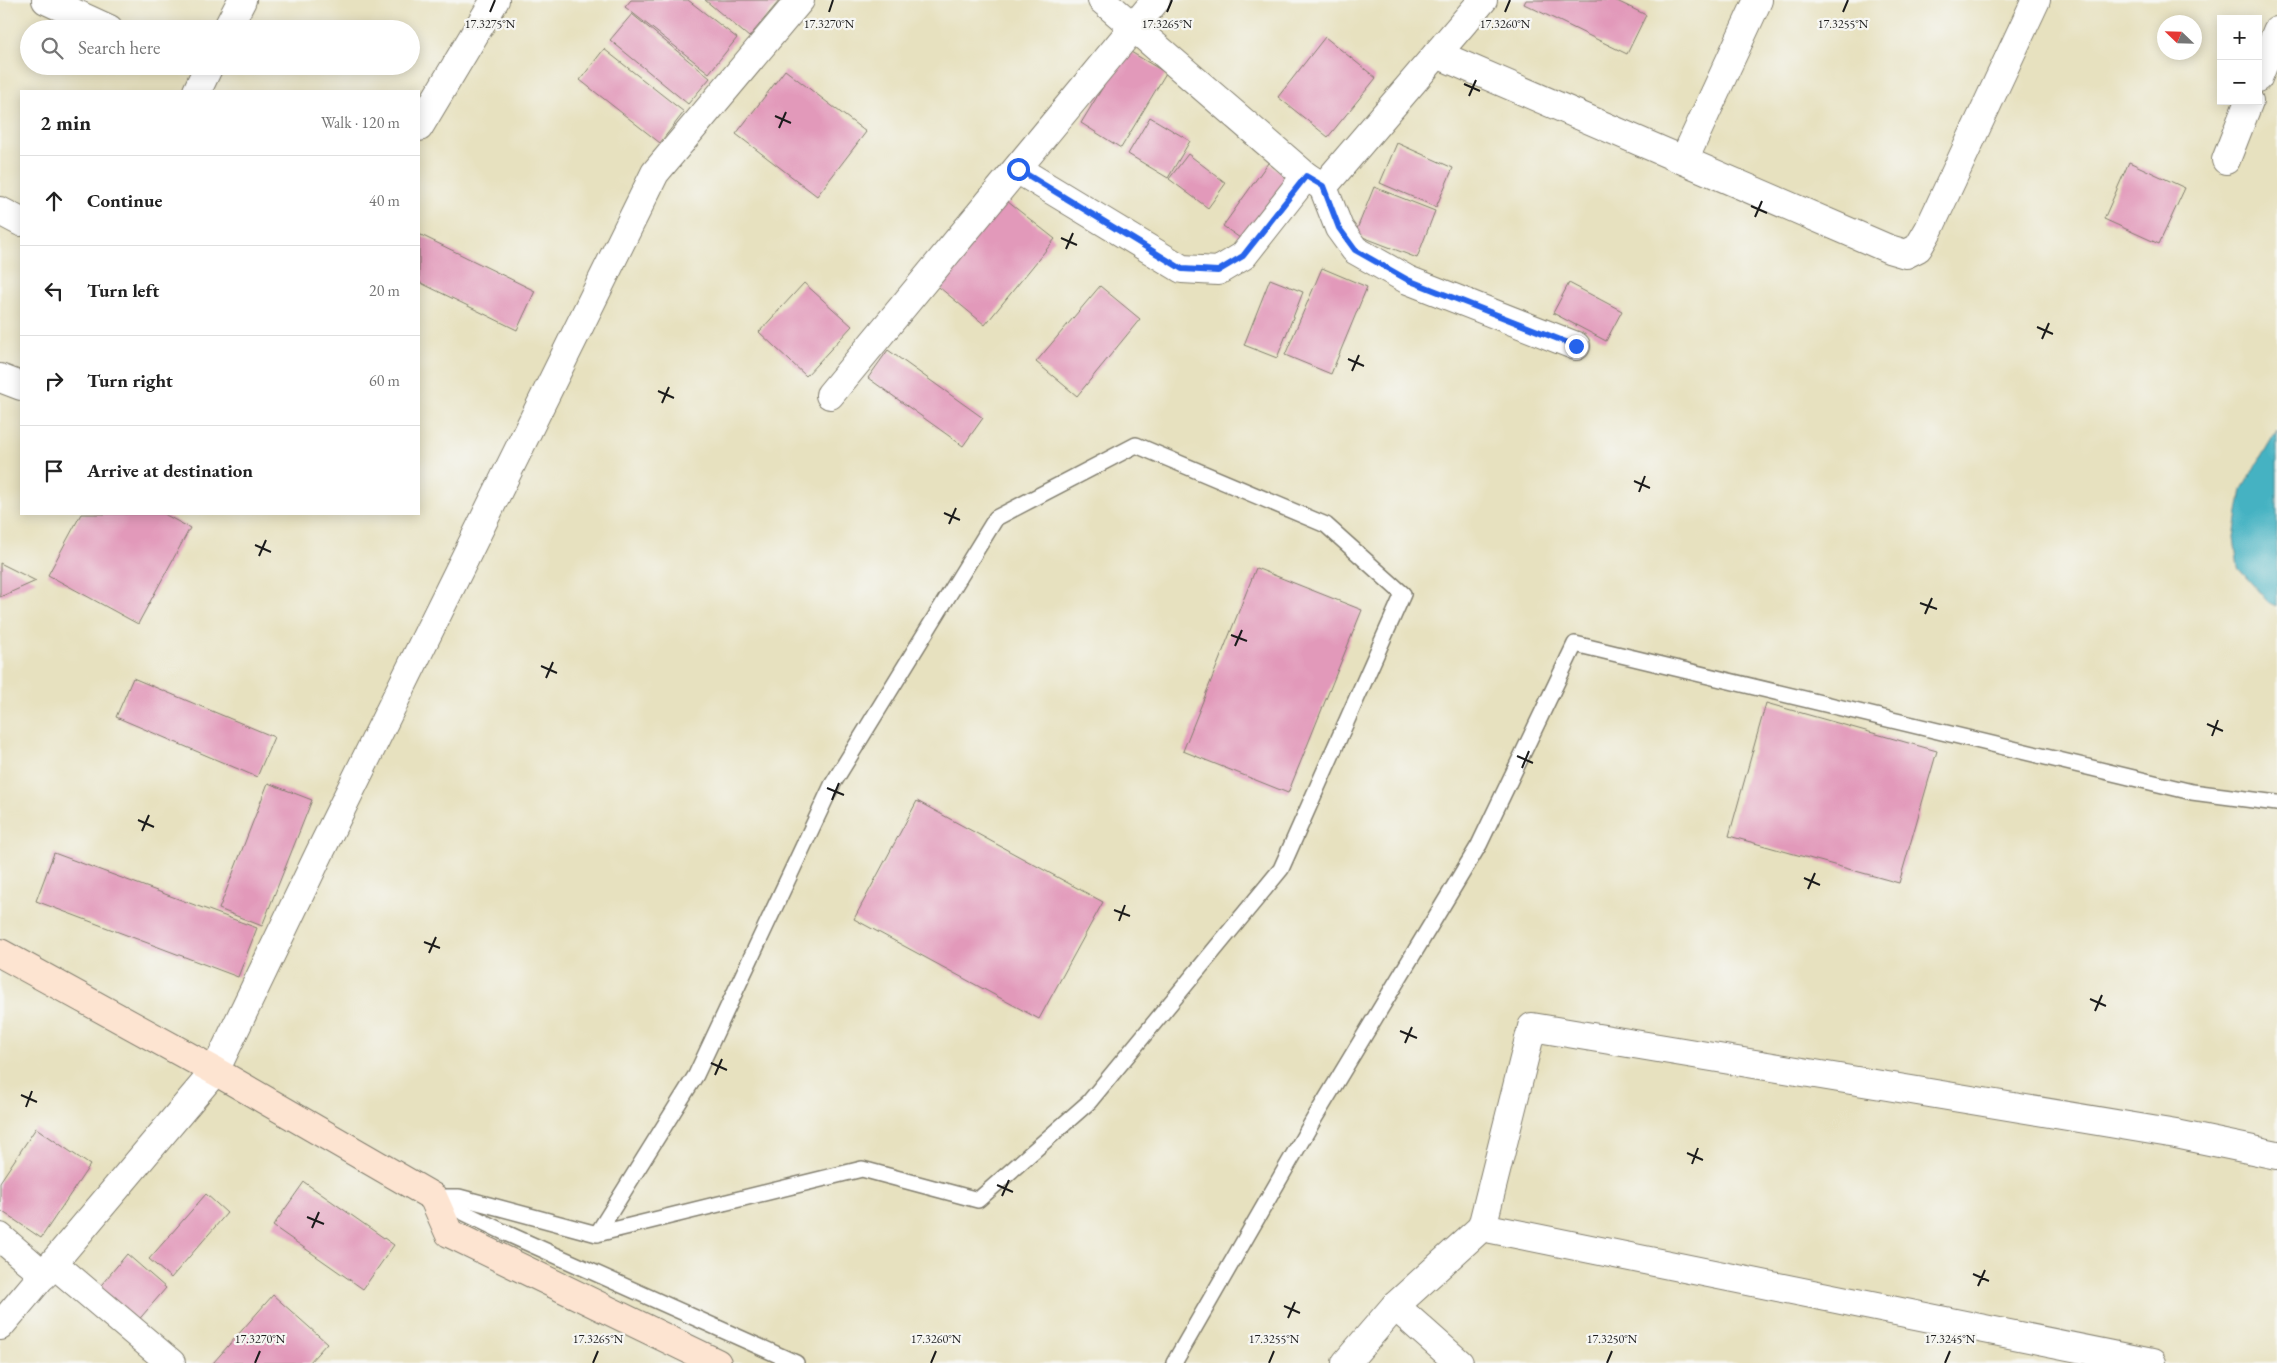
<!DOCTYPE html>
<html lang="en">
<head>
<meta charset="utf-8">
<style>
  :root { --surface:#fff; --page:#f2f2f2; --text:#222; --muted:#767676; --line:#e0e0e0 }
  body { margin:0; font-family:"EB Garamond",serif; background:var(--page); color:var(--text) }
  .controls { position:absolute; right:15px; top:15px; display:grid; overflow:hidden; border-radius:0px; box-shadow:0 2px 12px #0003 }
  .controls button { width:45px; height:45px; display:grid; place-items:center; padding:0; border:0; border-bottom:1px solid var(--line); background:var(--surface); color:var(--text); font:25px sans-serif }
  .compass { position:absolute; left:2157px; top:15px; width:45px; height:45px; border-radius:50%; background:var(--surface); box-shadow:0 2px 12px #0003; rotate:293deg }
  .stop { position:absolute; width:15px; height:15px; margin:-11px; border:4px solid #2563eb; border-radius:50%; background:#fff }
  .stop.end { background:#2563eb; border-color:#fff; box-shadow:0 1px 5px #0008 }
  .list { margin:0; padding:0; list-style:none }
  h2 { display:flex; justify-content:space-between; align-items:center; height:65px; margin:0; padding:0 20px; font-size:21px }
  h2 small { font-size:16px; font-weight:400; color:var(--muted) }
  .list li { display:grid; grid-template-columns:32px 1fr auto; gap:15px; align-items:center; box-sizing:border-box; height:90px; padding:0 20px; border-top:1px solid var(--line) }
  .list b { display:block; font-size:19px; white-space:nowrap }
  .list em { font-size:16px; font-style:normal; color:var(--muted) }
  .icon { flex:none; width:28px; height:28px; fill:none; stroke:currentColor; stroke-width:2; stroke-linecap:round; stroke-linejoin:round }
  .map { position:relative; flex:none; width:2277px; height:1363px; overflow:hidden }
  .search { position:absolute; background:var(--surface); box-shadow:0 2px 12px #0003; left:20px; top:20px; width:400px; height:55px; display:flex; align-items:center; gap:12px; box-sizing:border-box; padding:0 18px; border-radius:28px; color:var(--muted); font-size:19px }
  .panel { position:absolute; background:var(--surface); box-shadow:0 2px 12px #0003; left:20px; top:90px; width:400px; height:425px; border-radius:0px }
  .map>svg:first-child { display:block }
  .water { fill:#45b2c2; stroke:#30676f }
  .building { fill:#e299ba }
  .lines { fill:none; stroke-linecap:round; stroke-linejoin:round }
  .lane-casing { stroke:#827e6e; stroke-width:18 }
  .street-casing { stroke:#827e6e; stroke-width:30 }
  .secondary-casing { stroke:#827e6e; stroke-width:30 }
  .lane { stroke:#fff; stroke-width:15 }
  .street { stroke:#fff; stroke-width:28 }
  .secondary { stroke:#fde4d1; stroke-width:28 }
  .route { stroke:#2563eb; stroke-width:6 }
  .ticks { fill:none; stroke:#1c1c1c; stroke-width:2 }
  .ticks-label { font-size:12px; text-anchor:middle; fill:#1c1c1c; stroke:#f6f6f2; stroke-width:4.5; stroke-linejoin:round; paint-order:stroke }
</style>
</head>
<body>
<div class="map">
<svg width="2277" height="1363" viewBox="0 0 2277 1363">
  <rect width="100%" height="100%" fill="#f6f6f2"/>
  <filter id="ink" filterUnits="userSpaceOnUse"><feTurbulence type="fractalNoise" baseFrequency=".02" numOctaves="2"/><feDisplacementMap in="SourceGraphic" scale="10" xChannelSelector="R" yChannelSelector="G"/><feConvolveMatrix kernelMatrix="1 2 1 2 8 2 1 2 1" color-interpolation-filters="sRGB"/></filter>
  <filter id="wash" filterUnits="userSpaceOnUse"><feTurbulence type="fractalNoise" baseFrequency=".0096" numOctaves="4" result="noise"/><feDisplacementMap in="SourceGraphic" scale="20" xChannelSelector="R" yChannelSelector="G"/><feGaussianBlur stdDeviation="1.12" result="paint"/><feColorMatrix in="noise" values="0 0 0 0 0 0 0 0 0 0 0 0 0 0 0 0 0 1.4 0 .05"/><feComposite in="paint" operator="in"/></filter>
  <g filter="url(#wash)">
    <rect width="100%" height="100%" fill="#e7e1bf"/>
    <!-- water -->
    <polygon class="water" points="2277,430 2277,606 2268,602 2238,568 2234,537 2242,489"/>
    <g id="blocks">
      <!-- building -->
      <g class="building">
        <polygon points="631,0 688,0 737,38 709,73 625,7"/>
        <polygon points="705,0 780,0 749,37"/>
        <polygon points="1526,0 1615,0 1646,15 1627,54 1524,4"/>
        <polygon points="632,14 710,78 688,104 610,40"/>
        <polygon points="1325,37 1376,78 1328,137 1278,97"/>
        <polygon points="604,49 684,112 660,143 580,80"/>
        <polygon points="1126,49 1166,73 1121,148 1081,123"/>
        <polygon points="785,70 866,132 817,196 736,134"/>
        <polygon points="1150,117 1190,141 1168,178 1128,154"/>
        <polygon points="1397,143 1453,168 1436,207 1380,183"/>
        <polygon points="1188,154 1226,183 1208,208 1169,179"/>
        <polygon points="2129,162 2185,188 2159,244 2104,219"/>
        <polygon points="1268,163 1292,180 1247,243 1223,226"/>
        <polygon points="1374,187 1435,211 1417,258 1355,234"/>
        <polygon points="1003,198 1055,239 985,325 934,283"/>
        <polygon points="419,234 535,291 517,330 419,282"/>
        <polygon points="1322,268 1367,287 1331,374 1285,355"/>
        <polygon points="1270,279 1303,292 1277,358 1244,345"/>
        <polygon points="804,283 852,326 806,376 759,332"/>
        <polygon points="1569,283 1622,311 1606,341 1553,313"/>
        <polygon points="1100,286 1140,319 1077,396 1036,362"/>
        <polygon points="888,350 983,418 963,446 868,378"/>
        <polygon points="81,514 164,514 190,528 138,624 48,575"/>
        <polygon points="0,563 36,581 0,597"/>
        <polygon points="1256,568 1362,610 1288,793 1183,751"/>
        <polygon points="133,678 274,737 257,777 116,717"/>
        <polygon points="1766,703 1937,751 1899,883 1729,836"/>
        <polygon points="268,783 312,800 262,926 219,909"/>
        <polygon points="917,801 1103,902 1039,1019 854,919"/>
        <polygon points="54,853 257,928 238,977 36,901"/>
        <polygon points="36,1128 90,1165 41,1238 0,1210 0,1182"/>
        <polygon points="304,1182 394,1245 363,1289 273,1226"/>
        <polygon points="206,1194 227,1213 171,1278 149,1259"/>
        <polygon points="127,1254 166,1288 136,1323 97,1290"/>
        <polygon points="273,1295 327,1343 309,1363 213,1363"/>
      </g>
    </g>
  </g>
  <g filter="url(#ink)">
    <use href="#blocks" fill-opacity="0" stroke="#827e6e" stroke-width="1"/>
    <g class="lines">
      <defs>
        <g id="lane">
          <polyline points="433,1197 459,1197 597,1234 696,1075 832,785 996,518 1136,445 1326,525 1403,594 1281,869 1089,1102 978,1200 862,1169 597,1234"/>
          <polyline points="436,1199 508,1234 796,1363"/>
          <polyline points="1174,1363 1314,1119 1479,845 1575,644 2192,792 2277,803"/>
        </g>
        <g id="street">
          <polyline points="46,0 109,29"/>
          <polyline points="1102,0 1306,176 1323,187 1483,0"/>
          <polyline points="227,29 242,0"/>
          <polyline points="1437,54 1889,249 1906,254 1918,248 1929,229 2036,0"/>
          <polyline points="2258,78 2277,31"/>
          <polyline points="197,91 209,66"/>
          <polyline points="419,127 495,0"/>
          <polyline points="1684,160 1758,0"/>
          <polyline points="2226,160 2249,101"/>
          <polyline points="1017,169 1182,269 1218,271 1243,256 1306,176"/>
          <polyline points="1323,187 1339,228 1355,250 1408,280 1576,346"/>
          <polyline points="0,211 21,222"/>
          <polyline points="0,378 21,386"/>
          <polyline points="830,395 1156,0"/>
          <polyline points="1482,1227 1532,1027 2176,1134 2277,1155"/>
          <polyline points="0,1237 44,1275"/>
          <polyline points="54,1264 171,1363"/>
          <polyline points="1395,1306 1459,1363"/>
          <polyline points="0,1326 215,1071 321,850 655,173 800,0"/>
          <polyline points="1346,1363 1395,1306 1482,1227 2152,1363"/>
        </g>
        <polyline id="secondary" points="0,953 215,1071 433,1197 449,1233 717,1363"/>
      </defs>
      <!-- lane casing -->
      <use href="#lane" class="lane-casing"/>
      <!-- street casing -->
      <use href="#street" class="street-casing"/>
      <!-- secondary casing -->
      <use href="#secondary" class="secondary-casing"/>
      <!-- lane -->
      <use href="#lane" class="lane"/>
      <!-- street -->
      <use href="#street" class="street"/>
      <!-- secondary -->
      <use href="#secondary" class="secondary"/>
    </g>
  </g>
  <g class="lines" filter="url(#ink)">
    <!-- route -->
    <polyline class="route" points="1018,169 1182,269 1218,271 1243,256 1306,176 1323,186 1339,228 1355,250 1408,280 1576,346"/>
  </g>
  <!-- ticks -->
  <path class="ticks" d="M490 12 495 0M829 12 833 0M1167 12 1172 0M1505 12 1510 0M1843 12 1848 0M1464 84 1480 91M1469 96 1476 80M775 116 791 123M779 128 786 112M1751 206 1767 213M1755 217 1762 201M1061 238 1077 245M1066 249 1073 233M2037 327 2053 334M2042 339 2049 323M1348 359 1364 366M1352 371 1359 355M658 391 674 398M662 403 669 387M1634 481 1650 488M1639 492 1645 476M944 513 960 520M949 524 956 508M255 545 271 552M259 556 266 540M1920 603 1937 609M1925 614 1932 598M1231 635 1247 641M1235 646 1242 630M541 666 557 673M546 678 553 662M2207 724 2223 731M2212 736 2218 720M1517 756 1533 763M1522 768 1529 751M827 788 844 795M832 800 839 783M138 820 154 827M142 831 149 815M1804 878 1820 885M1808 889 1815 873M1114 910 1130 916M1119 921 1125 905M424 942 440 948M429 953 436 937M2090 999 2106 1006M2095 1011 2102 995M1400 1031 1417 1038M1405 1043 1412 1027M711 1063 727 1070M715 1075 722 1059M21 1095 37 1102M26 1107 32 1091M1687 1153 1703 1160M1692 1164 1698 1148M997 1185 1013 1192M1002 1196 1009 1180M307 1217 324 1224M312 1228 319 1212M1973 1274 1989 1281M1978 1286 1985 1270M1284 1306 1300 1313M1288 1318 1295 1302M255 1363 260 1351M593 1363 598 1351M931 1363 936 1351M1269 1363 1274 1351M1607 1363 1612 1351M1945 1363 1950 1351"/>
  <g class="ticks-label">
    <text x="490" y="28">17.3275°N</text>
    <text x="829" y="28">17.3270°N</text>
    <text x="1167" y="28">17.3265°N</text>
    <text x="1505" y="28">17.3260°N</text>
    <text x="1843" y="28">17.3255°N</text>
    <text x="260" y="1343">17.3270°N</text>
    <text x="598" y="1343">17.3265°N</text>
    <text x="936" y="1343">17.3260°N</text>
    <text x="1274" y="1343">17.3255°N</text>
    <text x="1612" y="1343">17.3250°N</text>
    <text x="1950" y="1343">17.3245°N</text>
  </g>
</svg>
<div class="controls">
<button>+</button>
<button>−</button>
</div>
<svg class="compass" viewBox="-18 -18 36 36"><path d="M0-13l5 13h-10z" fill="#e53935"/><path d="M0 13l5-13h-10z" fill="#767676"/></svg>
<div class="stop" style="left:1018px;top:169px"></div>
<div class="stop end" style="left:1576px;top:346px"></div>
<div class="search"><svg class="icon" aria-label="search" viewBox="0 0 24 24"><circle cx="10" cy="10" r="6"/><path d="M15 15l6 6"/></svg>Search here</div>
<section class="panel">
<h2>2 min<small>Walk · 120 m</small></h2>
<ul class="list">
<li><svg class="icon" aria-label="ahead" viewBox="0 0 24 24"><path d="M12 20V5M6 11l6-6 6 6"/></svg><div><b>Continue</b></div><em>40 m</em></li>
<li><svg class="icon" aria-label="left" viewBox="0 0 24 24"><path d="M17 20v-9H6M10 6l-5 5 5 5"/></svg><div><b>Turn left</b></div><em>20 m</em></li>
<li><svg class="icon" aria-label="right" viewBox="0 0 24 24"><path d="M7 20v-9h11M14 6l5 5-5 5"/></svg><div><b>Turn right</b></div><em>60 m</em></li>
<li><svg class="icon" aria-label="arrive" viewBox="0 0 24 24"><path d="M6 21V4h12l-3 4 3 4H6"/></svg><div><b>Arrive at destination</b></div></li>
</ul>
</section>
</div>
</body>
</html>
